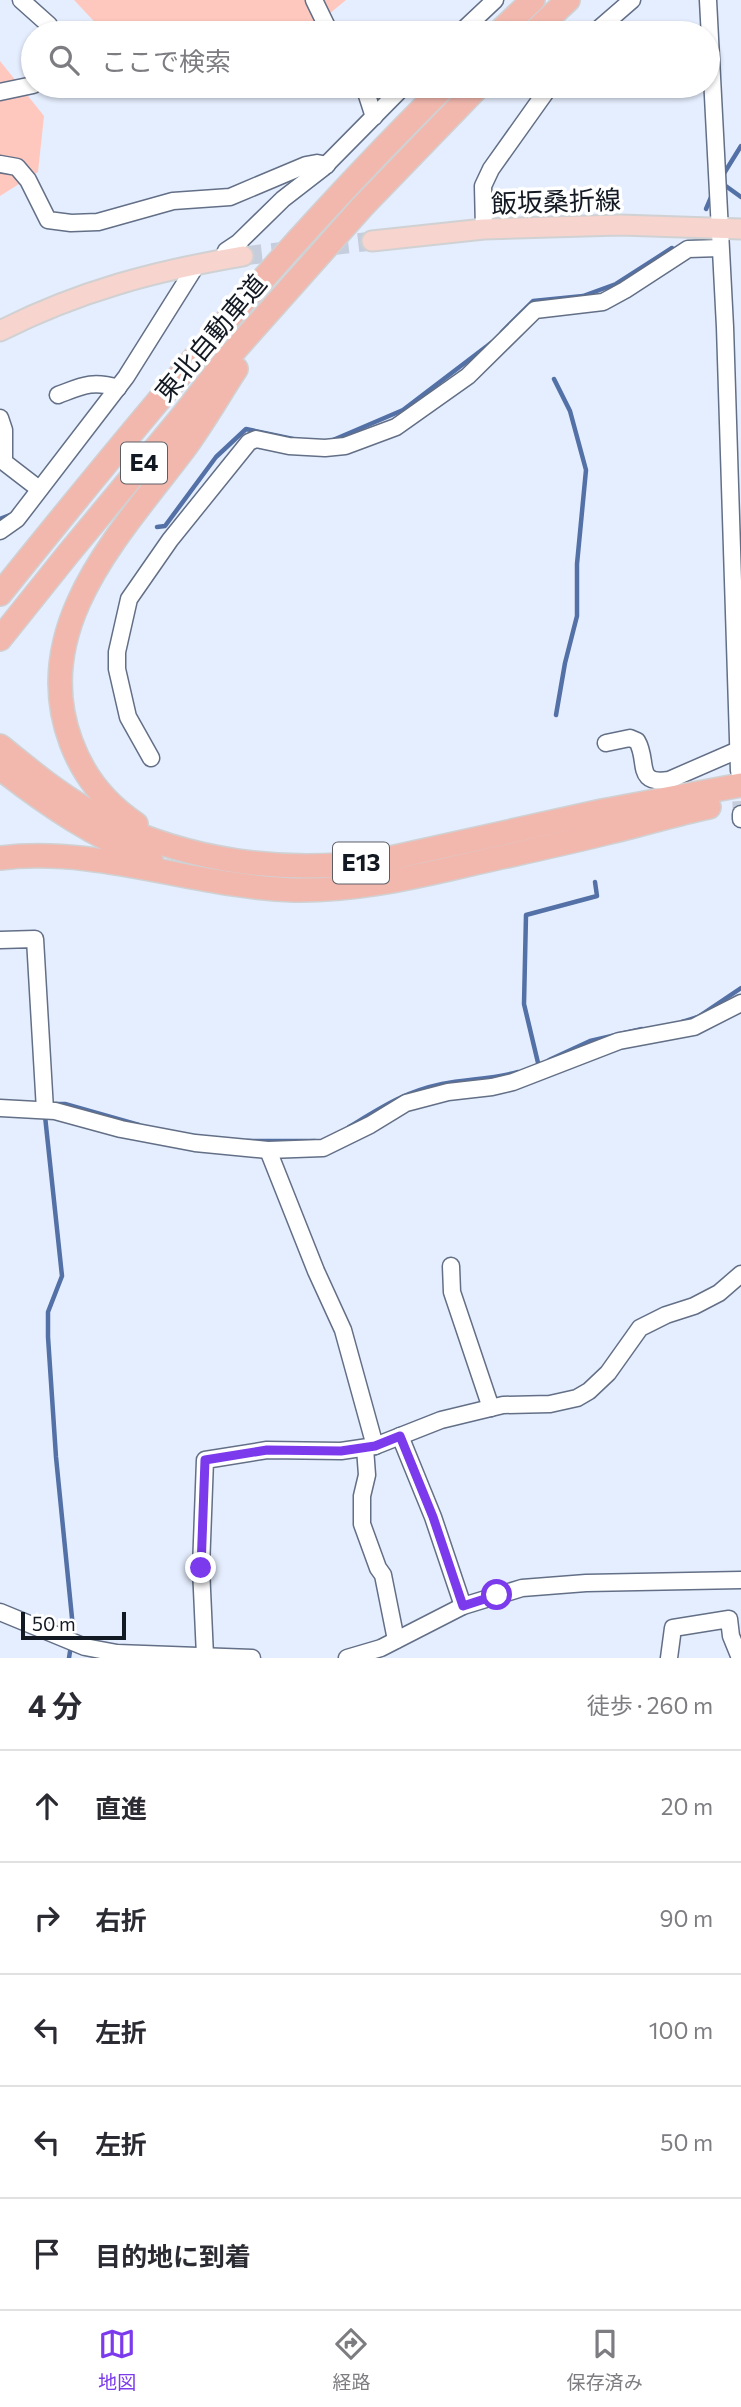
<!DOCTYPE html>
<html lang="ja">
<head>
<meta charset="utf-8">
<style>
  :root { --surface:#fff; --page:#f2f2f3; --text:#2b2b33; --muted:#7c7c81; --line:#e1e1e2; --accent:#7c3aed }
  body { margin:0; font-family:Commissioner,"Noto Sans JP",sans-serif; background:var(--page); color:var(--text) }
  .scale { position:absolute; left:21px; bottom:18px; width:105px; box-sizing:border-box; padding-left:7px; border:4px solid #131922; border-top:0; font-size:19px; line-height:24px; white-space:nowrap; color:#131922; -webkit-text-stroke:5px #fff; paint-order:stroke }
  .stop { position:absolute; width:21px; height:21px; margin:-16px; border:5px solid #7c3aed; border-radius:50%; background:#fff }
  .stop.end { background:#7c3aed; border-color:#fff; box-shadow:0 2px 7px #0008 }
  .list { margin:0; padding:0; list-style:none }
  h2 { display:flex; justify-content:space-between; align-items:center; height:91px; margin:0; padding:0 28px; font-size:30px }
  h2 small { font-size:23px; font-weight:400; color:var(--muted) }
  .list li { display:grid; grid-template-columns:46px 1fr auto; gap:21px; align-items:center; box-sizing:border-box; height:112px; padding:0 28px; border-top:2px solid var(--line) }
  .list b { display:block; font-size:26px; white-space:nowrap }
  .list em { font-size:23px; font-style:normal; color:var(--muted) }
  .icon { flex:none; width:38px; height:38px; fill:none; stroke:currentColor; stroke-width:2; stroke-linecap:round; stroke-linejoin:round }
  .map { position:relative; flex:none; width:741px; height:1658px; overflow:hidden }
  .search { position:absolute; background:var(--surface); box-shadow:0 2px 5px #0004; left:21px; right:21px; top:21px; height:77px; display:flex; align-items:center; gap:18px; box-sizing:border-box; padding:0 24px; border-radius:38px; color:var(--muted); font-size:26px }
  .sheet { height:651px; background:var(--surface) }
  nav { display:flex; justify-content:space-around; align-items:center; box-sizing:border-box; height:98px; border-top:2px solid var(--line); background:var(--surface); font-size:19px; color:var(--muted) }
  nav a { display:grid; justify-items:center; gap:4px }
  nav .on { color:var(--accent) }
  .map>svg:first-child { display:block }
  .green { fill:#ffc8bf }
  .lines { fill:none; stroke-linecap:round; stroke-linejoin:round }
  .stream { stroke:#5371a6; stroke-width:4.5 }
  .minor-tunnel { stroke:#c6cedd; stroke-width:16; stroke-dasharray:16 8; stroke-linecap:butt }
  .major-tunnel { stroke:#c6cedd; stroke-width:19; stroke-dasharray:19 10; stroke-linecap:butt }
  .minor-casing { stroke:#626f86; stroke-width:19 }
  .major-casing { stroke:#d0d1d3; stroke-width:23 }
  .highway-casing { stroke:#d0d1d3; stroke-width:26 }
  .minor { stroke:#fff; stroke-width:16 }
  .major { stroke:#f7d4ce; stroke-width:19 }
  .highway { stroke:#f2b8ae; stroke-width:23 }
  .route { stroke:#7c3aed; stroke-width:9 }
  .labels { text-anchor:middle; stroke-width:7; stroke-linejoin:round; paint-order:stroke }
  .shield { fill:#fff; stroke:#5a5e64; stroke-width:2 }
  .shield-label { font-size:24px; font-weight:bold; fill:#131922 }
  .street-label { font-size:26px; fill:#131922; stroke:#fff }
</style>
</head>
<body>
<div class="map">
<svg width="741" height="1658" viewBox="0 0 741 1658">
  <rect width="100%" height="100%" fill="#e5eefe"/>
  <!-- green -->
  <g class="green">
    <polygon points="74,0 346,0 306,33 105,33"/>
    <polygon points="0,61 44,116 38,172 0,196"/>
  </g>
  <g class="lines">
    <!-- stream -->
    <g class="stream">
      <polyline points="723,175 741,146"/>
      <polyline points="723,184 741,197"/>
      <polyline points="706,209 712,195"/>
      <polyline points="502,332 533,301 583,296 616,284 672,248"/>
      <polyline points="554,379 570,411 586,470 577,564 577,616 565,663 556,715"/>
      <polyline points="333,440 403,410 491,343"/>
      <polyline points="0,519 10,515"/>
      <polyline points="157,527 165,526 216,457 246,429 293,439"/>
      <polyline points="682,1022 698,1017 741,988"/>
      <polyline points="549,1060 590,1041 642,1029"/>
      <polyline points="539,1067 524,1004 526,915 597,896 595,882"/>
      <polyline points="56,1104 65,1104 139,1125"/>
      <polyline points="45,1116 62,1276 48,1312 48,1337 56,1457 73,1628 72,1636"/>
      <path d="M349 1127C382 1107 404 1092 442 1084 467 1079 493 1079 518 1072"/>
      <polyline points="247,1141 315,1141"/>
      <polyline points="69,1658 71,1645"/>
    </g>
    <!-- minor-tunnel -->
    <polyline class="minor-tunnel" points="739,777 741,814"/>
    <!-- major-tunnel -->
    <polyline class="major-tunnel" points="243,256 372,241"/>
    <defs>
      <g id="minor">
        <polyline points="21,0 49,25 52,33"/>
        <polyline points="314,0 330,33"/>
        <polyline points="708,0 725,327 739,771"/>
        <polyline points="460,33 495,0"/>
        <polyline points="594,33 632,0"/>
        <polyline points="364,86 374,117"/>
        <polyline points="0,92 33,85"/>
        <polyline points="0,164 17,167 28,180 48,220 71,223 98,222 173,201 230,197 306,165 317,163 327,165"/>
        <polyline points="484,229 483,186 491,169 550,86"/>
        <polyline points="222,260 226,251 238,243 283,199 323,168 404,86"/>
        <path d="M58 395C82 386 92 380 118 388"/>
        <polyline points="0,418 4,430 4,462 39,489"/>
        <polyline points="0,531 17,519 126,377 197,264"/>
        <path d="M606 743 630 738 637 741C649 761 634 785 669 780L738 750"/>
        <polyline points="151,758 128,717 117,669 117,652 129,599 170,540 249,442 256,439 289,446 325,448 345,446 396,427 468,376 535,310 603,302 625,290 688,249 720,248"/>
        <polyline points="741,814 741,819"/>
        <polyline points="0,940 35,939 45,1110"/>
        <polyline points="0,1108 55,1111 121,1129 195,1143 268,1150 323,1148 370,1125 406,1103 448,1092 492,1087 513,1082 619,1041 694,1027 741,1003"/>
        <polyline points="268,1150 316,1271 343,1330 375,1446"/>
        <polyline points="451,1266 452,1292 491,1408"/>
        <polyline points="400,1436 433,1517 463,1606"/>
        <polyline points="365,1448 367,1475 362,1496 362,1524 378,1568 383,1575 396,1640"/>
        <polyline points="0,1612 85,1647 117,1653 252,1658"/>
        <polyline points="205,1656 201,1568 205,1460 267,1450 341,1451 375,1446 441,1420 503,1405 550,1404 577,1398 589,1391 608,1373 640,1328 666,1315 694,1306 719,1293 741,1274"/>
        <polyline points="347,1658 381,1648 463,1606 522,1588 586,1583 741,1580"/>
        <polyline points="669,1658 673,1628 729,1619 731,1636 740,1658"/>
      </g>
      <g id="major">
        <polyline points="372,241 484,229 620,225 741,229"/>
        <path d="M0 331C79 291 155 271 243 256"/>
      </g>
      <g id="highway">
        <polyline points="498,33 533,0"/>
        <polyline points="533,33 568,0"/>
        <path d="M0 594C140 420 286 243 445 86"/>
        <polyline points="0,639 68,554 184,414 226,360 362,207 479,86"/>
        <path d="M0 746C33 773 67 801 105 820 190 862 284 874 377 861L602 811 741 785"/>
        <path d="M0 768C47 805 95 837 151 859"/>
        <path d="M136 824C106 804 83 775 71 742 28 627 120 534 184 449 203 423 219 395 236 369"/>
        <path d="M0 858C100 846 195 887 294 890 352 891 406 879 462 866 510 855 558 845 606 833 641 825 675 814 709 807"/>
      </g>
    </defs>
    <!-- minor casing -->
    <use href="#minor" class="minor-casing"/>
    <!-- major casing -->
    <use href="#major" class="major-casing"/>
    <!-- highway casing -->
    <use href="#highway" class="highway-casing"/>
    <!-- minor -->
    <use href="#minor" class="minor"/>
    <!-- major -->
    <use href="#major" class="major"/>
    <!-- highway -->
    <use href="#highway" class="highway"/>
  </g>
  <g class="lines">
    <!-- route -->
    <polyline class="route" points="201,1568 205,1460 267,1450 341,1451 375,1446 400,1436 433,1517 463,1606 497,1595"/>
  </g>
  <g class="labels">
    <!-- shield labels -->
    <g class="shield">
      <rect x="121" y="442.5" width="46" height="41" rx="5"/>
      <rect x="333" y="842.5" width="56" height="41" rx="5"/>
    </g>
    <g class="shield-label">
      <text x="144" y="471">E4</text>
      <text x="361" y="871">E13</text>
    </g>
    <!-- street labels -->
    <g class="street-label">
      <text transform="translate(556 202) rotate(-2)" y="9">飯坂桑折線</text>
      <text transform="translate(211 338) rotate(-50)" y="9">東北自動車道</text>
    </g>
  </g>
</svg>
<div class="scale">50 m</div>
<div class="stop" style="left:497px;top:1595px"></div>
<div class="stop end" style="left:201px;top:1568px"></div>
<div class="search"><svg class="icon" aria-label="search" viewBox="0 0 24 24"><circle cx="10" cy="10" r="6"/><path d="M15 15l6 6"/></svg>ここで検索</div>
</div>
<section class="sheet">
<h2>4 分<small>徒歩 · 260 m</small></h2>
<ul class="list">
<li><svg class="icon" aria-label="ahead" viewBox="0 0 24 24"><path d="M12 20V5M6 11l6-6 6 6"/></svg><div><b>直進</b></div><em>20 m</em></li>
<li><svg class="icon" aria-label="right" viewBox="0 0 24 24"><path d="M7 20v-9h11M14 6l5 5-5 5"/></svg><div><b>右折</b></div><em>90 m</em></li>
<li><svg class="icon" aria-label="left" viewBox="0 0 24 24"><path d="M17 20v-9H6M10 6l-5 5 5 5"/></svg><div><b>左折</b></div><em>100 m</em></li>
<li><svg class="icon" aria-label="left" viewBox="0 0 24 24"><path d="M17 20v-9H6M10 6l-5 5 5 5"/></svg><div><b>左折</b></div><em>50 m</em></li>
<li><svg class="icon" aria-label="arrive" viewBox="0 0 24 24"><path d="M6 21V4h12l-3 4 3 4H6"/></svg><div><b>目的地に到着</b></div></li>
</ul>
</section>
<nav>
<a class="on"><svg class="icon" aria-label="map" viewBox="0 0 24 24"><path d="M3 6l6-2 6 2 6-2v14l-6 2-6-2-6 2zM9 4v14M15 6v14"/></svg>地図</a>
<a><svg class="icon" aria-label="directions" viewBox="0 0 24 24"><path d="M12 3l9 9-9 9-9-9zM9 14v-3h6M13 9l2 2-2 2"/></svg>経路</a>
<a><svg class="icon" aria-label="saved" viewBox="0 0 24 24"><path d="M7 4h10v16l-5-4-5 4z"/></svg>保存済み</a>
</nav>
</body>
</html>
